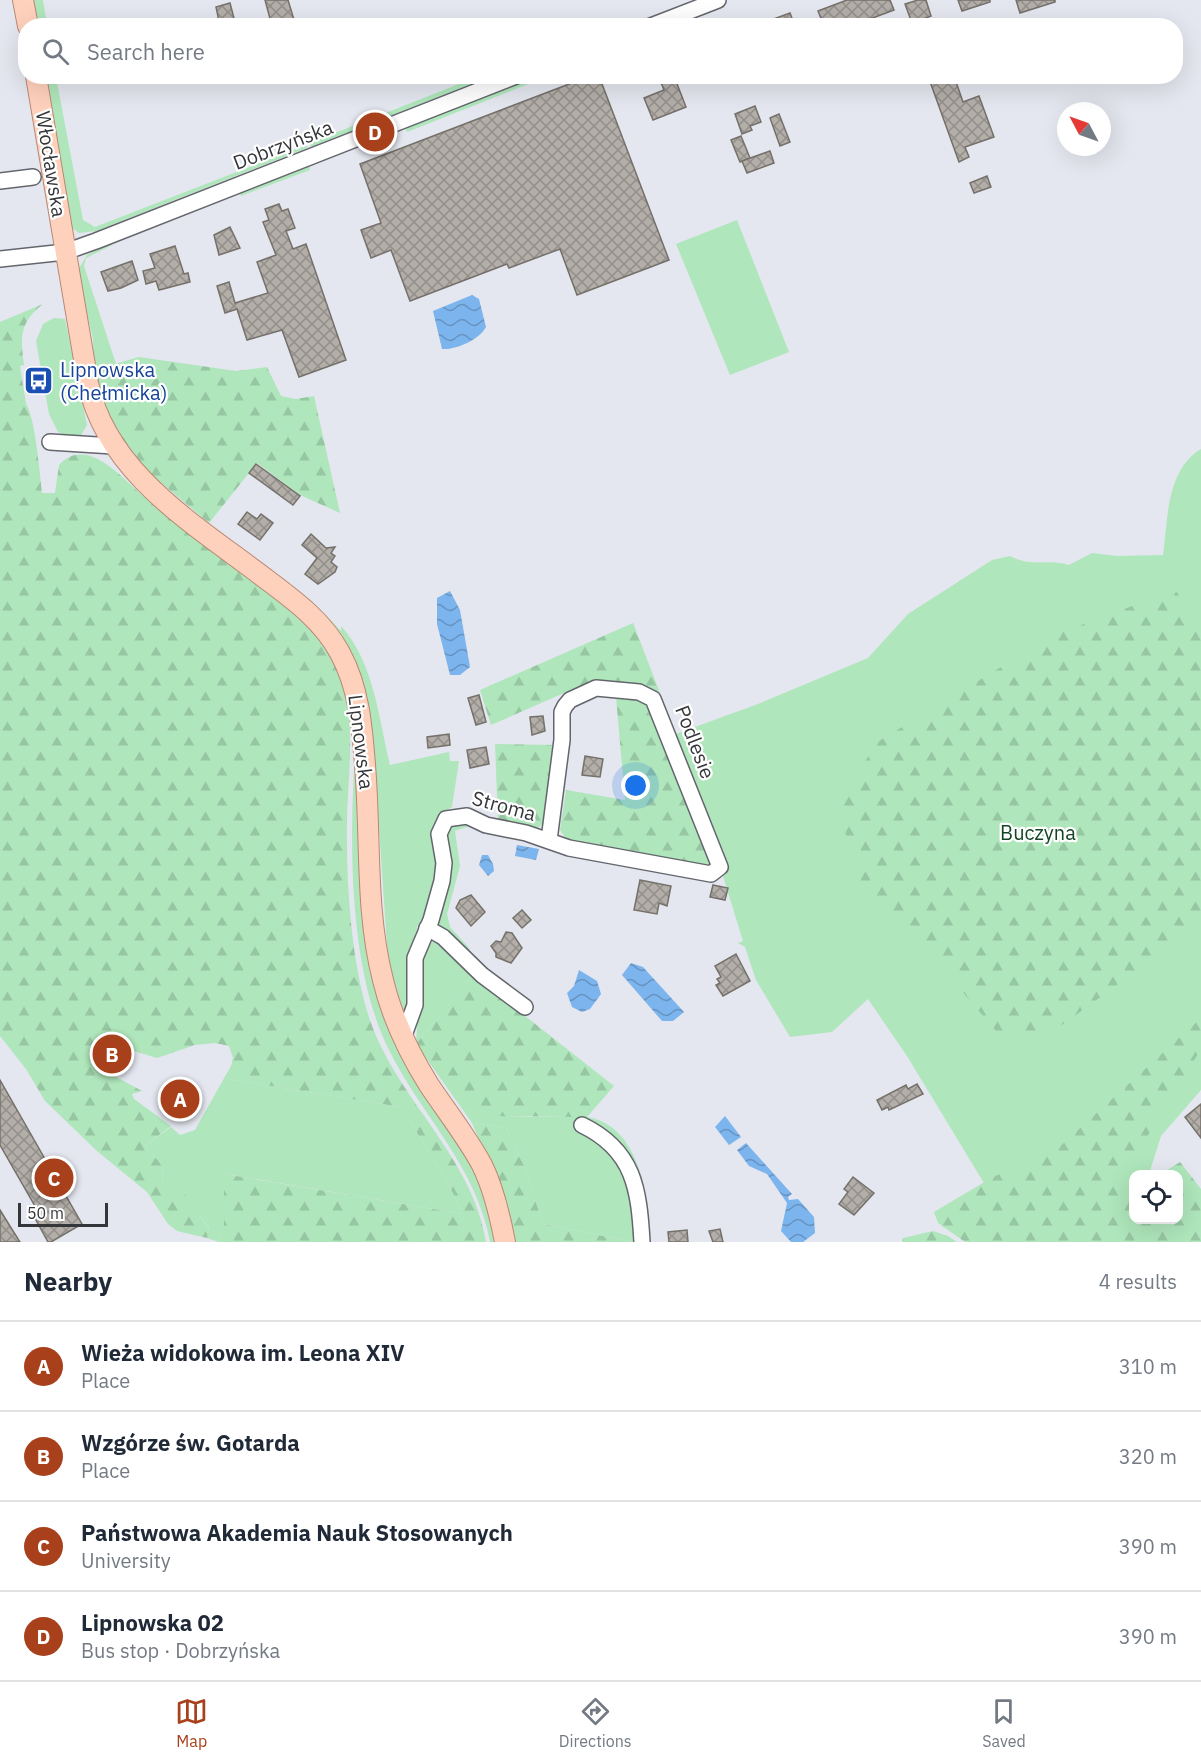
<!DOCTYPE html>
<html lang="en">
<head>
<meta charset="utf-8">
<style>
  :root { --surface:#fff; --page:#f2f2f3; --text:#1f2937; --muted:#747a83; --line:#e0e1e3; --accent:#a8411b }
  body { margin:0; font-family:"IBM Plex Sans",sans-serif; background:var(--page); color:var(--text) }
  .controls { position:absolute; right:18px; bottom:18px; display:grid; overflow:hidden; border-radius:12px; box-shadow:0 6px 24px #0002 }
  .controls button { width:54px; height:54px; display:grid; place-items:center; padding:0; border:0; border-bottom:2px solid var(--line); background:var(--surface); color:var(--text); font:30px sans-serif }
  .compass { position:absolute; left:1057px; top:102px; width:54px; height:54px; border-radius:50%; background:var(--surface); box-shadow:0 6px 24px #0002; rotate:311deg }
  .scale { position:absolute; left:18px; bottom:15px; width:90px; box-sizing:border-box; padding-left:6px; border:3px solid #353639; border-top:0; font-size:16px; line-height:21px; white-space:nowrap; color:#353639; -webkit-text-stroke:4px #fff; paint-order:stroke }
  .you { position:absolute; left:636px; top:786px; width:21px; height:21px; margin:-15px; border:4px solid #fff; border-radius:50%; background:#1a73e8; box-shadow:0 0 0 9px #1a73e833 }
  .badge { display:grid; place-items:center; width:39px; height:39px; border-radius:50%; background:var(--accent); color:#fff; font-size:20px; font-weight:700 }
  .pin { position:absolute; translate:-50% -50%; border:3px solid #fff; box-shadow:0 2px 6px #0006 }
  .list { margin:0; padding:0; list-style:none }
  h2 { display:flex; justify-content:space-between; align-items:center; height:78px; margin:0; padding:0 24px; font-size:26px }
  h2 small { font-size:20px; font-weight:400; color:var(--muted) }
  .list li { display:grid; grid-template-columns:39px 1fr auto; gap:18px; align-items:center; box-sizing:border-box; height:90px; padding:0 24px; border-top:2px solid var(--line) }
  .list b { display:block; font-size:22px; white-space:nowrap }
  .list p { margin:0; font-size:20px; white-space:nowrap; color:var(--muted) }
  .list em { font-size:20px; font-style:normal; color:var(--muted) }
  .icon { flex:none; width:33px; height:33px; fill:none; stroke:currentColor; stroke-width:2; stroke-linecap:round; stroke-linejoin:round }
  .map { position:relative; flex:none; width:1201px; height:1242px; overflow:hidden }
  .search { position:absolute; background:var(--surface); box-shadow:0 6px 24px #0002; left:18px; right:18px; top:18px; height:66px; display:flex; align-items:center; gap:15px; box-sizing:border-box; padding:0 21px; border-radius:24px; color:var(--muted); font-size:22px }
  .sheet { height:438px; background:var(--surface) }
  nav { display:flex; justify-content:space-around; align-items:center; box-sizing:border-box; height:84px; border-top:2px solid var(--line); background:var(--surface); font-size:16px; color:var(--muted) }
  nav a { display:grid; justify-items:center; gap:3px }
  nav .on { color:var(--accent) }
  .map>svg:first-child { display:block }
  .green { fill:#afe6bb }
  .forest { fill:url(#forest-firs) }
  .water { fill:url(#water-waves) }
  .building { fill:url(#building-cross-hatch); stroke:#75706a; stroke-width:1.5 }
  .lines { fill:none; stroke-linecap:round; stroke-linejoin:round }
  .minor-casing { stroke:#64666d; stroke-width:18 }
  .major-casing { stroke:#b88772; stroke-width:22 }
  .minor { stroke:#fff; stroke-width:15 }
  .major { stroke:#fed1bd; stroke-width:20 }
  .labels { text-anchor:middle; stroke-width:4.5; stroke-linejoin:round; paint-order:stroke }
  .street-label { font-size:20px; fill:#353639; stroke:#fff }
  .transit-label { font-size:20px; fill:#164399; stroke:#fff; text-anchor:start }
  .park-label { font-size:20px; fill:#134524; stroke:#fff }
</style>
</head>
<body>
<div class="map">
<svg width="1201" height="1242" viewBox="0 0 1201 1242">
  <defs>
    <pattern id="forest-firs" width="22" height="20" patternUnits="userSpaceOnUse" patternTransform="scale(1.5)"><rect width="22" height="20" fill="#afe6bb"/><path d="M5 1l3.5 6h-7zM16 11l3.5 6h-7z" fill="#97c6a2"/></pattern>
    <pattern id="water-waves" width="16" height="10" patternUnits="userSpaceOnUse" patternTransform="scale(1.5)"><rect width="16" height="10" fill="#7cb4ed"/><path d="M0 5q4-4 8 0t8 0" fill="none" stroke="#6693c1"/></pattern>
    <pattern id="building-cross-hatch" width="8" height="8" patternUnits="userSpaceOnUse" patternTransform="scale(1.5)"><rect width="8" height="8" fill="#b3aea8"/><path d="M0 0l8 8M0 8l8-8" fill="none" stroke="#928e8a"/></pattern>
  </defs>
  <rect width="100%" height="100%" fill="#e4e7ef"/>
  <!-- green -->
  <g class="green">
    <polygon points="33,0 43,0 47,25 38,25"/>
    <polygon points="479,76 489,77 311,147 310,143"/>
    <polygon points="46,77 56,77 83,220 95,227 306,145 307,148 96,231 79,233 71,227"/>
    <polygon points="536,77 546,77 407,132 405,128"/>
    <polygon points="309,165 310,170 241,196 239,192"/>
    <polygon points="737,220 789,352 730,375 676,244"/>
    <polygon points="111,242 112,245 86,258 84,266 116,364 94,370 93,339 77,272 87,255"/>
    <polygon points="54,318 65,319 87,425 80,437 71,438 58,432 49,414 36,341 43,324"/>
    <path d="M1201 449V1090L1161 1136 1149 1174H1134V1220L1149 1223 993 1198 907 1056 868 999 832 1032 790 1037 756 980 745 947 738 943 743 941 722 873 662 739 758 704 868 658 908 614 992 560 1010 556C1033 568 1044 558 1069 565L1092 553 1117 556 1163 555C1168 519 1166 470 1201 449Z"/>
    <path d="M316 605 341 631V626C374 662 379 720 390 765L449 752 450 761H459L452 807 439 815 432 828 438 863 425 916 418 925 409 954 408 1009 404 1014 388 961 376 782 366 696 345 642 315 607Z"/>
    <path d="M356 740 385 1018 417 1084 455 1138 477 1176 496 1242H490C477 1167 421 1115 389 1050 347 966 349 832 356 740Z"/>
    <polygon points="470,823 470,826 455,831 460,866 447,914 450,927 470,949 466,953 435,924 446,833 450,825"/>
    <polygon points="432,942 439,943 473,975 416,1044 421,961 428,944"/>
    <polygon points="232,1064 228,1079 401,1107 447,1181 463,1214 225,1174 224,1228 219,1242 207,1238 209,1229 189,1198 163,1184 162,1165 145,1146 171,1127 180,1135 195,1130"/>
    <path d="M463 1110C492 1116 520 1117 550 1117 561 1117 575 1115 587 1117 641 1126 648 1198 650 1242H647C646 1206 639 1159 610 1135 603 1129 593 1126 585 1122L580 1130C588 1134 599 1137 606 1143 631 1168 635 1209 633 1242L543 1224 524 1166 506 1128 472 1123Z"/>
  </g>
  <!-- forest -->
  <g class="forest">
    <path d="M43 304C20 322 20 336 24 365L20 366 26 404C35 417 40 474 42 493H55L59 465C86 436 119 475 140 493 173 522 208 548 243 575 273 598 304 618 326 650 361 701 348 762 347 820 346 881 351 966 371 1023 399 1101 473 1158 486 1242H219L224 1228V1174L463 1214 447 1181 401 1107 228 1079 233 1058 229 1046 215 1043 195 1045 157 1058 121 1047 109 1073 142 1091 132 1094 134 1099 171 1126 145 1146 162 1165 163 1184 189 1197 209 1230 207 1238 177 1231 168 1224 147 1192 97 1151 45 1101 26 1069 0 1036V322Z"/>
    <polygon points="139,357 236,371 267,367 281,396 296,399 314,396 340,513 300,495 257,463 209,523 140,465 108,421 94,370"/>
    <polygon points="1175,590 1201,624 1201,924 1051,1033 1001,1037 927,950 863,888 836,804 879,741 1052,636"/>
    <polygon points="633,623 730,874 567,840 560,830 566,790 625,800 616,697 598,694 577,703 571,690 491,725 480,690"/>
    <polygon points="495,744 558,745 546,821 538,828 498,821"/>
    <polygon points="473,975 614,1086 587,1117 492,1116 463,1110 416,1044"/>
    <polygon points="1201,1018 1201,1049 1119,1182 1133,1195 1134,1220 1178,1220 1178,1174 1161,1174 1180,1162 1201,1189 1201,1242 965,1242 938,1223 934,1212 993,1177 1055,1151"/>
    <polygon points="472,1123 506,1128 524,1166 543,1224 633,1242 515,1242 496,1178"/>
    <polygon points="933,1231 948,1236 957,1242 902,1242 903,1238"/>
  </g>
  <!-- water -->
  <g class="water">
    <path d="M472 295 479 299 486 327C479 340 456 350 442 349L433 311Z"/>
    <polygon points="450,591 460,610 470,667 460,675 450,675 437,624 437,598"/>
    <polygon points="517,845 539,849 536,860 515,856"/>
    <polygon points="482,855 488,855 493,864 494,871 488,876 479,865"/>
    <polygon points="631,963 643,967 684,1012 673,1021 662,1021 622,975"/>
    <polygon points="579,970 597,981 601,994 590,1009 582,1012 572,1007 567,993 574,986"/>
    <polygon points="725,1116 741,1137 729,1145 715,1127"/>
    <polygon points="746,1143 792,1194 788,1197 789,1200 798,1199 814,1217 815,1233 803,1242 791,1242 781,1231 787,1203 767,1174 749,1166 737,1150"/>
  </g>
  <!-- building -->
  <g class="building">
    <polygon points="265,0 288,0 295,23 272,26"/>
    <polygon points="847,0 890,0 894,10 851,26 824,26 818,11"/>
    <polygon points="918,0 926,0 931,16 912,23 905,4"/>
    <polygon points="958,0 990,0 990,2 962,11"/>
    <polygon points="1016,0 1055,0 1055,2 1020,13"/>
    <polygon points="230,3 236,26 220,26 216,7"/>
    <polygon points="790,13 795,26 760,26 760,24"/>
    <polygon points="590,76 599,76 669,260 577,295 560,249 509,268 507,264 410,301 391,250 371,258 361,230 381,223 360,164"/>
    <polygon points="670,76 674,76 686,107 653,120 644,98 664,90 660,80"/>
    <polygon points="928,76 954,76 963,102 979,96 994,137 965,147 969,157 959,162"/>
    <polygon points="755,106 761,122 750,126 752,130 742,134 735,114"/>
    <polygon points="779,114 790,142 780,146 770,118"/>
    <polygon points="741,136 750,158 740,162 731,140"/>
    <polygon points="770,151 774,163 747,173 742,161"/>
    <polygon points="987,176 991,187 974,193 970,183"/>
    <polygon points="279,204 282,211 288,209 295,228 286,231 293,249 306,244 346,360 299,377 282,330 247,340 237,309 225,313 217,286 229,282 235,303 268,293 257,262 276,255 263,222 269,220 265,209"/>
    <polygon points="230,227 240,248 219,255 214,235"/>
    <polygon points="175,246 184,274 188,273 190,282 159,290 156,281 146,284 143,271 155,268 150,254"/>
    <polygon points="132,261 138,280 121,288 108,291 101,272"/>
    <polygon points="256,464 300,496 293,505 249,473"/>
    <polygon points="247,512 257,519 261,514 273,523 260,540 238,524"/>
    <polygon points="311,534 326,548 335,547 331,553 335,556 331,562 337,567 335,572 318,584 305,574 317,558 302,545"/>
    <polygon points="479,695 486,722 476,725 468,698"/>
    <polygon points="543,716 545,731 532,735 530,717"/>
    <polygon points="449,734 450,745 428,748 427,737"/>
    <polygon points="486,747 489,764 470,768 467,750"/>
    <polygon points="585,756 603,759 600,777 582,775"/>
    <polygon points="640,880 671,886 667,906 659,903 657,914 634,910"/>
    <polygon points="713,885 728,888 725,900 710,897"/>
    <polygon points="471,895 485,912 471,926 456,908 460,900"/>
    <polygon points="522,910 531,920 522,928 513,918"/>
    <polygon points="506,932 512,933 522,948 511,963 496,957 496,953 491,946 496,941 501,942"/>
    <polygon points="736,954 750,981 723,996 716,985 720,983 717,979 721,977 715,966"/>
    <polygon points="0,1080 82,1224 51,1242 48,1242 31,1211 36,1208 0,1145"/>
    <polygon points="917,1084 923,1094 889,1110 888,1107 882,1110 877,1100 906,1085 908,1089"/>
    <polygon points="1201,1104 1201,1138 1185,1117"/>
    <polygon points="853,1177 874,1193 854,1215 839,1204 848,1192 844,1189"/>
    <polygon points="0,1210 13,1231 20,1242 0,1242"/>
    <polygon points="720,1229 723,1242 713,1242 709,1231"/>
    <polygon points="687,1230 688,1242 669,1242 668,1232"/>
  </g>
  <g class="lines">
    <defs>
      <g id="minor">
        <polyline points="651,26 718,0"/>
        <polyline points="0,181 33,177"/>
        <polyline points="0,259 65,252 96,241 516,76"/>
        <polyline points="50,442 113,446"/>
        <polyline points="427,928 443,937 482,975 525,1007"/>
        <polyline points="403,1038 415,1005 415,958 431,920 442,881 444,863 439,834 446,819 467,816 486,825 526,833 569,848 711,874 720,867 653,699 639,692 596,688 570,700 565,706 562,712 562,740 549,840"/>
        <path d="M582 1125C634 1150 639 1189 642 1242"/>
      </g>
      <g id="major">
        <polyline points="23,0 28,26"/>
        <path d="M36 76 88 383C107 474 197 526 266 579 294 600 323 621 340 653 359 688 362 726 365 765 371 836 365 911 383 980 392 1018 409 1053 429 1085 447 1112 467 1137 482 1165 494 1189 500 1216 505 1242"/>
      </g>
    </defs>
    <!-- minor casing -->
    <use href="#minor" class="minor-casing"/>
    <!-- major casing -->
    <use href="#major" class="major-casing"/>
    <!-- minor -->
    <use href="#minor" class="minor"/>
    <!-- major -->
    <use href="#major" class="major"/>
  </g>
  <!-- icons -->
  <defs>
    <symbol id="bus-square" viewBox="-11 -11 22 22"><rect x="-9" y="-9" width="18" height="18" rx="4" fill="#1a4fb4" stroke="#fff"/><path d="M-5-6H5V4H4V6H2V4H-2V6H-4V4H-5ZM-3.5-4V0h7V-4ZM-3.5 1.2v1.5H-2V1.2ZM2 1.2v1.5H3.5V1.2Z" fill="#fff"/></symbol>
  </defs>
  <g fill-rule="evenodd">
    <use href="#bus-square" x="22" y="364" width="33" height="33"/>
  </g>
  <g class="labels">
    <!-- street labels -->
    <g class="street-label">
      <text transform="translate(283 145) rotate(-21)" y="7">Dobrzyńska</text>
      <text transform="translate(51 164) rotate(81)" y="7">Włocławska</text>
      <text transform="translate(361 742) rotate(83)" y="7">Lipnowska</text>
      <text transform="translate(695 742) rotate(69)" y="7">Podlesie</text>
      <text transform="translate(504 806) rotate(15)" y="7">Stroma</text>
    </g>
    <!-- transit labels -->
    <g class="transit-label">
      <text x="60" y="377">Lipnowska<tspan x="60" dy="23">(Chełmicka)</tspan></text>
    </g>
    <!-- park labels -->
    <g class="park-label">
      <text x="1038" y="840">Buczyna</text>
    </g>
  </g>
</svg>
<div class="controls">
<button><svg class="icon" aria-label="locate" viewBox="0 0 24 24"><circle cx="12" cy="12" r="6"/><path d="M12 2v4M12 18v4M2 12h4M18 12h4"/></svg></button>
</div>
<svg class="compass" viewBox="-18 -18 36 36"><path d="M0-13l5 13h-10z" fill="#e53935"/><path d="M0 13l5-13h-10z" fill="#747a83"/></svg>
<div class="scale">50 m</div>
<div class="you"></div>
<div class="pin badge" style="left:180px;top:1099px">A</div>
<div class="pin badge" style="left:112px;top:1054px">B</div>
<div class="pin badge" style="left:54px;top:1178px">C</div>
<div class="pin badge" style="left:375px;top:132px">D</div>
<div class="search"><svg class="icon" aria-label="search" viewBox="0 0 24 24"><circle cx="10" cy="10" r="6"/><path d="M15 15l6 6"/></svg>Search here</div>
</div>
<section class="sheet">
<h2>Nearby<small>4 results</small></h2>
<ul class="list">
<li><span class="badge">A</span><div><b>Wieża widokowa im. Leona XIV</b><p>Place</p></div><em>310 m</em></li>
<li><span class="badge">B</span><div><b>Wzgórze św. Gotarda</b><p>Place</p></div><em>320 m</em></li>
<li><span class="badge">C</span><div><b>Państwowa Akademia Nauk Stosowanych</b><p>University</p></div><em>390 m</em></li>
<li><span class="badge">D</span><div><b>Lipnowska 02</b><p>Bus stop · Dobrzyńska</p></div><em>390 m</em></li>
</ul>
</section>
<nav>
<a class="on"><svg class="icon" aria-label="map" viewBox="0 0 24 24"><path d="M3 6l6-2 6 2 6-2v14l-6 2-6-2-6 2zM9 4v14M15 6v14"/></svg>Map</a>
<a><svg class="icon" aria-label="directions" viewBox="0 0 24 24"><path d="M12 3l9 9-9 9-9-9zM9 14v-3h6M13 9l2 2-2 2"/></svg>Directions</a>
<a><svg class="icon" aria-label="saved" viewBox="0 0 24 24"><path d="M7 4h10v16l-5-4-5 4z"/></svg>Saved</a>
</nav>
</body>
</html>
